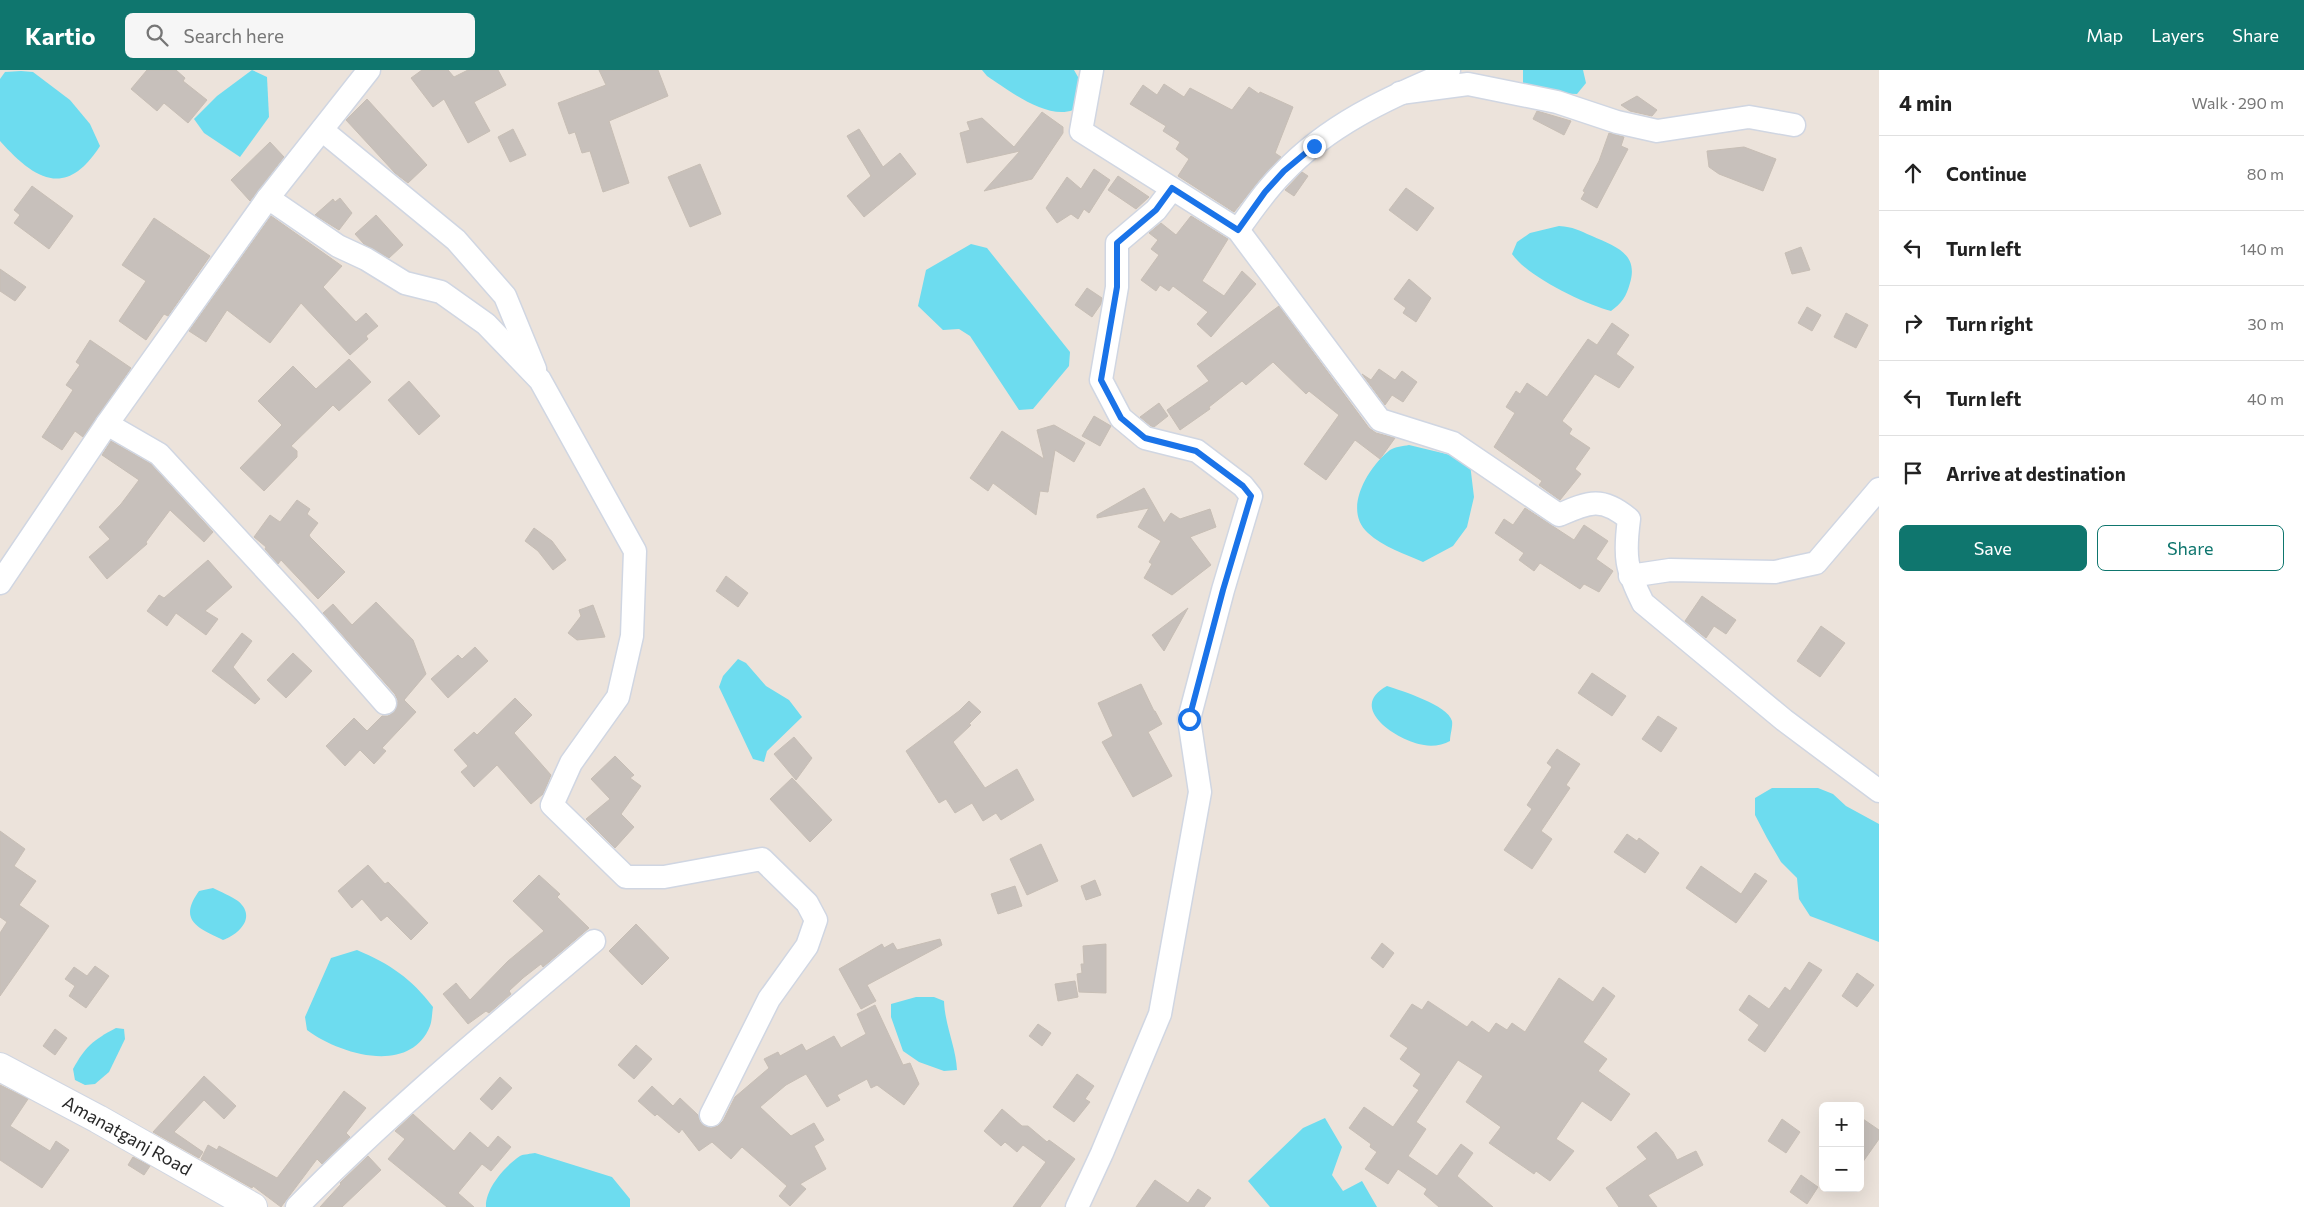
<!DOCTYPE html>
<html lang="en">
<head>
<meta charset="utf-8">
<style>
  :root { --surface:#fff; --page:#f6f6f6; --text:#222; --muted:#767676; --line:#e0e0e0; --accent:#0f766e }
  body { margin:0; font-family:Commissioner,sans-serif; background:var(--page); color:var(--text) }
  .controls { position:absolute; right:15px; bottom:15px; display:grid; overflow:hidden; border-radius:8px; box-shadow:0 5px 20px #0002 }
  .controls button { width:45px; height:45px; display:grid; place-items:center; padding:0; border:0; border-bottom:1px solid var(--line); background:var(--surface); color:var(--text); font:25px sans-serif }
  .stop { position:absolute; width:15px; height:15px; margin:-11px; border:4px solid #1a73e8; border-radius:50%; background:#fff }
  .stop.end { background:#1a73e8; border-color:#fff; box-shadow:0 1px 5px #0008 }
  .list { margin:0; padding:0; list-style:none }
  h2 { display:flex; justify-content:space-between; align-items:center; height:65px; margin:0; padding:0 20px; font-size:21px }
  h2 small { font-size:16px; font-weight:400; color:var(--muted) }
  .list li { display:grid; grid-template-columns:32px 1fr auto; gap:15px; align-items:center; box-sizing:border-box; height:75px; padding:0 20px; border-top:1px solid var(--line) }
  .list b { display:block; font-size:19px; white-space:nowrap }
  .list em { font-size:16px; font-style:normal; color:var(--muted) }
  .actions { display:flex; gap:10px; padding:15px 20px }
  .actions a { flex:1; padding:11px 0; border:1px solid var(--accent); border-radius:8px; text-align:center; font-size:18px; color:var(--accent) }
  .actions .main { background:var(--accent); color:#fff }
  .icon { flex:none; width:28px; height:28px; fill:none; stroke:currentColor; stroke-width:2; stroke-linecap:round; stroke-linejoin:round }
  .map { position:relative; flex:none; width:1879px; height:1137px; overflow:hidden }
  header { display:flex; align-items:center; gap:30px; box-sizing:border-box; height:70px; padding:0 25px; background:var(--accent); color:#fff }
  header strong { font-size:24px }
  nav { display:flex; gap:28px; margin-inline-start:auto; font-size:18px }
  .search { width:350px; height:45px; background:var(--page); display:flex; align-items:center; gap:12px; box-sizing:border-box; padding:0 18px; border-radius:8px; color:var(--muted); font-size:19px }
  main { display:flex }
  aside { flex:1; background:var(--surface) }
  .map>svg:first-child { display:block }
  .water { fill:#6ddcef }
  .building { fill:#c7c0bb; stroke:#c7beb5 }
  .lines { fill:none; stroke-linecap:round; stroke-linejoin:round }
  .street-casing { stroke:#d0d6e2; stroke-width:25 }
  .secondary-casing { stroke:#d0d6e2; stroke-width:30 }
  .street { stroke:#fff; stroke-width:22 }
  .secondary { stroke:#fff; stroke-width:28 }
  .route { stroke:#1a73e8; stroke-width:6 }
  .labels { text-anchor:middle; stroke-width:4; stroke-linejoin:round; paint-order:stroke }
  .street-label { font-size:18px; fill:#292929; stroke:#fff }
</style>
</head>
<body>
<header>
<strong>Kartio</strong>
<div class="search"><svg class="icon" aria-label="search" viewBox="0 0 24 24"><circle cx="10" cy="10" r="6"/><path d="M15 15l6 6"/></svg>Search here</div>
<nav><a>Map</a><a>Layers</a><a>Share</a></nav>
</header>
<main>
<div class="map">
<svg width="1879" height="1137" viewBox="0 0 1879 1137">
  <rect width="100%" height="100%" fill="#ece3db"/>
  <!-- water -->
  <g class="water">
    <polygon points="252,0 267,7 269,47 240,87 204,63 194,49 217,26"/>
    <path d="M982 0H1074L1082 14 1073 40C1047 50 1008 20 987 6Z"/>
    <polygon points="1523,0 1583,0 1586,13 1577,24 1552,23 1523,13"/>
    <path d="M21 1 33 2 70 30 90 54 100 76C66 129 35 110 0 71V9L5 2Z"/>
    <path d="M1559 156C1574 157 1578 160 1592 166 1614 176 1639 183 1630 213 1626 227 1622 233 1611 241 1584 234 1528 207 1512 184L1517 172 1530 163Z"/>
    <polygon points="971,174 987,178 1070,282 1069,296 1033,339 1019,340 970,266 959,259 943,260 918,236 926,200"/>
    <path d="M1409 375 1459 387 1470 394 1474 427 1467 457 1453 476 1423 492C1405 484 1383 477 1368 463 1342 440 1368 397 1390 380 1395 377 1403 376 1409 375Z"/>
    <polygon points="738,589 746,593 766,616 789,630 802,647 767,681 764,692 753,689 719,617 723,606"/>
    <path d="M1387 616C1402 621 1448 635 1452 651 1453 656 1450 665 1450 671 1443 675 1432 677 1424 675 1398 671 1346 638 1387 616Z"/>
    <polygon points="1772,718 1818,718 1833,724 1846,736 1879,754 1879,872 1810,846 1799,829 1797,808 1781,792 1767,768 1755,745 1755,728"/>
    <path d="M213 818C221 822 231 826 238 831 257 847 239 864 223 870 197 858 178 850 199 821Z"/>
    <path d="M357 880C390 894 411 908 433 937 432 943 432 951 430 956 410 1006 339 984 307 960L305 947 331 888Z"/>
    <path d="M916 927H934L944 931C945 956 956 977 957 1000L944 1001 919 992 903 981 891 947V934Z"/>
    <path d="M116 958 124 959 125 969 109 1002 95 1014 85 1015 75 1010 73 999C85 977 93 970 116 958Z"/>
    <polygon points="1325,1048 1342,1077 1332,1105 1343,1121 1362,1111 1377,1137 1270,1137 1248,1111 1303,1058"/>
    <path d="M535 1083 612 1107 630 1129V1137H486C485 1119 505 1096 520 1086 524 1084 531 1084 535 1083Z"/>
  </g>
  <!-- building -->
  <g class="building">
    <polygon points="147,0 176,0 185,8 183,11 207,30 188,53 164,33 157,41 131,19"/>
    <polygon points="422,0 448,0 454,7 468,0 498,0 506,15 474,32 490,61 468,73 444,29 433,37 411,8"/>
    <polygon points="599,0 658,0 668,26 609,51 629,113 603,122 590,81 582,83 575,62 569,64 558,33 606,15"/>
    <polygon points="1164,14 1184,27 1190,18 1232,40 1249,17 1259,24 1260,22 1293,37 1275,83 1281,87 1261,108 1234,142 1178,106 1189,89 1176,79 1180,72 1163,61 1166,56 1130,34 1143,15 1157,25"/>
    <polygon points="1637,26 1657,40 1652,46 1630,41 1621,35"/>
    <polygon points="367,29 427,95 408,113 395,103 346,50"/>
    <polygon points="1537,41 1571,51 1564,65 1533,49"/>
    <polygon points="1042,42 1063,57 1063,63 1032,109 984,121 1020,81 967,93 960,63 970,60 967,52 982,48 1014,77"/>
    <polygon points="513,59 526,85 510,92 498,67"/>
    <polygon points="859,59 883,97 900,83 916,104 864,147 847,126 871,106 847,66"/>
    <polygon points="1609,63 1624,67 1621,76 1628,79 1597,138 1581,129 1585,122 1583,121 1599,91"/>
    <polygon points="270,72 284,87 250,131 231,110"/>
    <polygon points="1744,77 1776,89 1763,121 1719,104 1709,97 1707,81"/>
    <polygon points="700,94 721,144 690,157 668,107"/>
    <polygon points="1094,99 1110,110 1089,143 1084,139 1078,149 1071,144 1057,153 1046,138 1067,107 1081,119"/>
    <polygon points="1302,102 1308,106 1294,126 1285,120"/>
    <polygon points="1118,106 1149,127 1136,139 1108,120"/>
    <polygon points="32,116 73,146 49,179 14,153 20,145 14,140"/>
    <polygon points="1406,118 1434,138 1417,161 1389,140"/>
    <polygon points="340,128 352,143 339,160 315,145 333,129 335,132"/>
    <polygon points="376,145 403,175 389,188 364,174 355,164"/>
    <polygon points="271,146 342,196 323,217 356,252 366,243 378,256 366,266 368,269 350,285 301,233 270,273 227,240 206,272 189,261"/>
    <polygon points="1191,146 1228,169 1202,211 1224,226 1242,201 1256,214 1211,267 1197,254 1208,242 1173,216 1169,221 1160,215 1156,221 1141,210 1159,185 1151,179 1158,170 1149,163 1161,153 1176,165"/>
    <polygon points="154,148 210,186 168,246 164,244 146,270 119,251 146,211 122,195"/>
    <polygon points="1801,177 1810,200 1792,204 1785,183"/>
    <polygon points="0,199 26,217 15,231 0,221"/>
    <polygon points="1409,209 1431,228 1416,252 1403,243 1406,238 1394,229"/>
    <polygon points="1087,218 1102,228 1101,234 1092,247 1075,235"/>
    <polygon points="1279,236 1369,358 1376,363 1395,368 1380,389 1355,370 1326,410 1304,394 1339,345 1309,321 1306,324 1273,292 1246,315 1242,311 1209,337 1210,339 1180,360 1167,340 1209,311 1197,296"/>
    <polygon points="1807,237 1821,245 1812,261 1798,253"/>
    <polygon points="1846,243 1868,255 1856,278 1834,267"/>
    <polygon points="1612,253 1629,265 1616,284 1634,297 1619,318 1595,304 1562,351 1572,359 1569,364 1590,378 1575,399 1581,404 1560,430 1539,415 1542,411 1494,377 1515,343 1506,337 1516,321 1520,324 1527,313 1547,327 1588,269 1597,275"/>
    <polygon points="90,270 131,298 83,367 75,361 62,380 42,367 73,320 66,315 80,295 76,292"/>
    <polygon points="349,289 371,312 339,341 333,335 291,376 297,381 297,387 264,421 240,398 282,355 258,331 293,296 316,319"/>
    <polygon points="1379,299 1395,310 1402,301 1417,312 1403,332 1392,325 1385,335 1362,304 1371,310"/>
    <polygon points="409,311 440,346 419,365 388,330"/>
    <polygon points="1159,333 1168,346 1154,357 1151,356 1140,347"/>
    <polygon points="1094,346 1111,356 1100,376 1082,366"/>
    <polygon points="1054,355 1085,373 1074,392 1055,380 1048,422 1040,421 1036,445 993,413 988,421 970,408 1002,361 1044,389 1037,360"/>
    <polygon points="111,371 151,394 213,462 204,472 170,440 146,472 147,474 107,509 89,487 110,469 99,457 121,434 139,410 102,385"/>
    <polygon points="1144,418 1164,453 1171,443 1180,449 1210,439 1216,457 1190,467 1211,495 1172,525 1144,508 1152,494 1149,492 1161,471 1138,457 1149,438 1097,448 1097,445"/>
    <polygon points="297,430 310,439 307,444 318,453 309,465 310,467 345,502 318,529 281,490 278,494 265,479 266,477 254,467 270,445 280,452"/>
    <polygon points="1525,438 1574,470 1584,455 1608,471 1596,489 1613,501 1599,522 1584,514 1580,519 1540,493 1534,501 1519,490 1524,483 1495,463 1504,449 1513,455"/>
    <polygon points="534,458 552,471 566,490 553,500 538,481 525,471"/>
    <polygon points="208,490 232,517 205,541 218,549 206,565 176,543 167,556 147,541 159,525 164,528"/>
    <polygon points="726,506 748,523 738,537 716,521"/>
    <polygon points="1702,526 1736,550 1726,564 1714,556 1706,568 1685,551"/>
    <polygon points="376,532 413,570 426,604 404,630 416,642 382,678 386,681 374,694 360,680 345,696 326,676 354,648 367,661 382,646 388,646 394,642 398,631 395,624 323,543 333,534 352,555"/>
    <polygon points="593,535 605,567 577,570 568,563 581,546 579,540"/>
    <polygon points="1188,538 1164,581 1152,565"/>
    <polygon points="1821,556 1845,573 1820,607 1797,591"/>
    <polygon points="242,563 252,571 233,597 260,629 255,634 212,601"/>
    <polygon points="475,577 488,591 448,628 431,609 458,585 462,589"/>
    <polygon points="293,583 312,601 286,628 267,610"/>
    <polygon points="1592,603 1626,626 1612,646 1578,623"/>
    <polygon points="1141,614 1154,641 1155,641 1162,654 1148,662 1172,706 1133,727 1102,672 1113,666 1098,633"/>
    <polygon points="515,628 532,645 514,663 551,705 543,724 531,734 497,695 474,717 461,702 468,696 454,680 474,662 477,665"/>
    <polygon points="969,631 981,642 969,654 971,655 953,672 985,718 1017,699 1034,730 1001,750 996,743 983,751 972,733 955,743 946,729 939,733 906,681 959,641"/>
    <polygon points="1658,646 1677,658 1661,682 1642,669"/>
    <polygon points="794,667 812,688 796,710 774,684"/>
    <polygon points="1557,679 1580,694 1566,715 1570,718 1541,761 1552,769 1532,799 1504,780 1532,739 1527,735 1552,697 1547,693"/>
    <polygon points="615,686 634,705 630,708 641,716 621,744 634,757 615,778 586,749 610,729 591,709"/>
    <polygon points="792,708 832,750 810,772 770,729"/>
    <polygon points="0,761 25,779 14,796 36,811 19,835 49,856 0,926 0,863 7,852 0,847"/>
    <polygon points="1627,764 1637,771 1639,768 1659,783 1645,803 1614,782"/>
    <polygon points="1041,774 1058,811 1027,825 1010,789"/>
    <polygon points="368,795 385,814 388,812 428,853 411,870 387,846 381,851 362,829 352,838 338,821"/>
    <polygon points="1701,796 1741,824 1755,803 1767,811 1736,853 1686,818"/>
    <polygon points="539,805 560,824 557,827 589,858 543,897 541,894 523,908 509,921 511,924 489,943 486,941 468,954 443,924 456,913 470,930 508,891 544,861 513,831"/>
    <polygon points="1095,810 1101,825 1086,830 1081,816"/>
    <polygon points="1015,816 1022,836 998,844 991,824"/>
    <polygon points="636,854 669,888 642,915 609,881"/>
    <polygon points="940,869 942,875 867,915 876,931 861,939 839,899 882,874 884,878 893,873 897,880"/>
    <polygon points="1382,873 1394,883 1383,898 1371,888"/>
    <polygon points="1106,874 1106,923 1079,922 1077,904 1082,903 1081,894 1084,894 1083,876"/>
    <polygon points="1809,892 1822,900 1765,982 1748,970 1759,955 1739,940 1749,925 1769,939 1785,917 1790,921"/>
    <polygon points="95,896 109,906 86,938 69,926 75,916 65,909 74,897 87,906"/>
    <polygon points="1857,903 1874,915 1857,937 1842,926"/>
    <polygon points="1559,908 1593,932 1603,917 1615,926 1583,972 1607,989 1598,1001 1630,1024 1611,1051 1582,1031 1556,1069 1574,1081 1550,1111 1536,1101 1534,1104 1489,1073 1501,1057 1466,1032 1483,1006 1458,990 1416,1052 1426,1059 1408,1086 1437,1106 1461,1074 1473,1083 1457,1106 1493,1137 1439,1137 1424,1124 1427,1119 1398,1099 1388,1114 1365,1099 1377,1082 1370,1077 1371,1074 1349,1058 1364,1037 1393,1057 1419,1020 1413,1016 1421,1004 1400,989 1408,978 1390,966 1412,934 1422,940 1428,931 1467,957 1472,951 1489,963 1496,953 1507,960 1512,953 1525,962"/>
    <polygon points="1075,911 1078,927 1058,931 1055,914"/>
    <polygon points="875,935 903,995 910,993 919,1014 904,1035 877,1015 871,1018 867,1009 837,1025 840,1030 827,1037 806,1004 786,1015 760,1037 791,1066 814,1053 824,1070 814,1076 826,1099 800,1114 806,1119 790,1136 779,1126 787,1116 742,1077 731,1089 712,1072 699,1081 682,1059 679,1063 657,1044 655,1046 638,1031 652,1016 673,1036 680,1028 698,1045 700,1052 705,1056 711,1058 718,1056 723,1051 735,1027 769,998 764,989 778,982 780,986 802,974 806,981 834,966 841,978 866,964 857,944"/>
    <polygon points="1038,954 1051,963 1042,976 1029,966"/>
    <polygon points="55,959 67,968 55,985 43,976"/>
    <polygon points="636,975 652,989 634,1009 618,995"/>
    <polygon points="1077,1004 1094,1016 1085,1029 1090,1032 1074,1052 1053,1037"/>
    <polygon points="204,1006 236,1036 224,1049 204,1030 174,1062 203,1082 199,1088 153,1062"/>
    <polygon points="500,1007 512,1018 492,1040 480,1029"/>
    <polygon points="0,1015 28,1029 10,1056 50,1081 56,1071 69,1080 42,1118 0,1090"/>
    <polygon points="344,1021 366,1038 346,1063 350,1067 322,1094 317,1089 281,1137 253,1116 252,1118 201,1089 208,1075 217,1080 219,1076 277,1108"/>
    <polygon points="1002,1039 1022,1056 1028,1056 1047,1072 1049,1070 1075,1089 1040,1137 1013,1137 1046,1092 1023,1075 1017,1082 1005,1072 1001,1076 984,1061"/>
    <polygon points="413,1044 454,1081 470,1062 488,1078 498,1066 511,1077 491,1101 482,1094 458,1123 474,1137 447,1137 388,1089 405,1069 395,1061"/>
    <polygon points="1860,1047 1879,1060 1879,1069 1860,1096"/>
    <polygon points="1782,1049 1800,1062 1786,1083 1768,1071"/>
    <polygon points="1656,1062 1673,1082 1677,1090 1696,1081 1703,1095 1648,1125 1657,1137 1619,1137 1606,1118 1647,1089 1637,1077"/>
    <polygon points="368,1086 381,1100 342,1137 320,1137 341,1114 340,1113"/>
    <polygon points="133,1087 150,1096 144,1105 128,1095"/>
    <polygon points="1801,1105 1818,1117 1807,1134 1790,1122"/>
    <polygon points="1155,1110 1188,1133 1198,1119 1211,1128 1204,1137 1136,1137"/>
  </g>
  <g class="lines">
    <defs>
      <g id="street">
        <path d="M1092 0 1081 61 1238 160 1380 350 1453 373 1559 445C1589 432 1602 426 1629 449 1624 487 1626 499 1643 533L1784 650 1879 721"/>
        <polyline points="1400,23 1468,14 1557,32 1617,52 1657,61 1749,47 1794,55"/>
        <polyline points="322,60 456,170 505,226 535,299"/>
        <polyline points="268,128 338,176 366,189 405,213 441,222 486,254 540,310 635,481 632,566 618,627 571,693 552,735 626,807 664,807 762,789 807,833 816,850 807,876 769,929 711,1045"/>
        <path d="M1238 160C1252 140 1266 120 1283 103 1327 56 1387 28 1445 4L1449 0"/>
        <polyline points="107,354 159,384 306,543 385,633"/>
        <polyline points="1630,506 1670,500 1775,502 1816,493 1879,419"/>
        <polyline points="0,513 107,354 268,128 369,0"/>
        <path d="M297 1137C390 1042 493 957 594 871"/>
        <polyline points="1077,1137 1102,1083 1160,944 1200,722 1189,649 1223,520 1251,426 1243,416 1197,381 1145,368 1121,348 1101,310 1117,217 1117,173 1156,140 1172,119"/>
      </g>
      <polyline id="secondary" points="0,997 98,1049 253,1137"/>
    </defs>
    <!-- street casing -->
    <use href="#street" class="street-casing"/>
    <!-- secondary casing -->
    <use href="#secondary" class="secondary-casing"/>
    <!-- street -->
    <use href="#street" class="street"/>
    <!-- secondary -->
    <use href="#secondary" class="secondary"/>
  </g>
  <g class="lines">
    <!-- route -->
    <polyline class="route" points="1189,649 1223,520 1251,426 1243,416 1196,381 1145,368 1121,348 1101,310 1117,217 1117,173 1156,140 1172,118 1238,160 1265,122 1284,101 1314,76"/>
  </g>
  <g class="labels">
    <!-- street labels -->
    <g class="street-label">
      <text transform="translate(127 1066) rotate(29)" y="6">Amanatganj Road</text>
    </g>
  </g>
</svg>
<div class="controls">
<button>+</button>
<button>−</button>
</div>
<div class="stop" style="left:1189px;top:649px"></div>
<div class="stop end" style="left:1314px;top:76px"></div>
</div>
<aside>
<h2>4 min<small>Walk · 290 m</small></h2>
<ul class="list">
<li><svg class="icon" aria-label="ahead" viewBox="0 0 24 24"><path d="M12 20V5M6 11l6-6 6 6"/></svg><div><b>Continue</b></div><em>80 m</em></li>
<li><svg class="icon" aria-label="left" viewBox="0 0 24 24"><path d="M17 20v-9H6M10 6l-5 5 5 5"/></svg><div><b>Turn left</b></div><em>140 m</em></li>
<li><svg class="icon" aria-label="right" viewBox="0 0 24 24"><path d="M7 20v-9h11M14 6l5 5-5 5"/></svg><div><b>Turn right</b></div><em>30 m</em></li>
<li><svg class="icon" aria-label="left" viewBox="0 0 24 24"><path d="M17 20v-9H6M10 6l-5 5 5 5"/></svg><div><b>Turn left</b></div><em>40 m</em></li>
<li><svg class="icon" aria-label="arrive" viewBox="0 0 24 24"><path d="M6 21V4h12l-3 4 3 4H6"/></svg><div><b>Arrive at destination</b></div></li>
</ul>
<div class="actions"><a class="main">Save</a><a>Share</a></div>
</aside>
</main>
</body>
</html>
